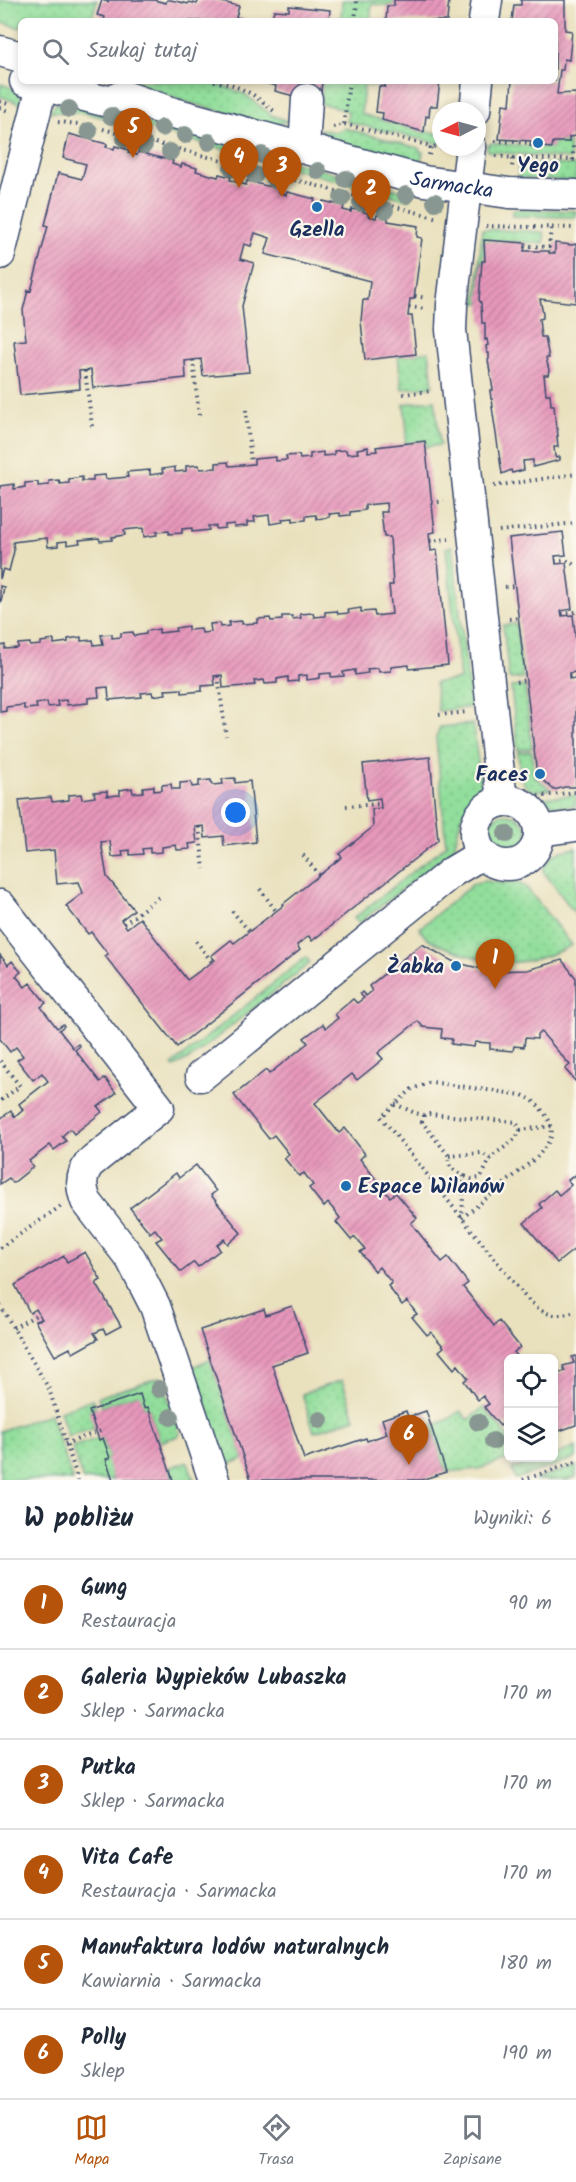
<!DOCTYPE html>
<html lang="pl">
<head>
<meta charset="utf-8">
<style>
  :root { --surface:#fff; --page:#f2f2f3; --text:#1f2937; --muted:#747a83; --line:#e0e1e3; --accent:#b45309 }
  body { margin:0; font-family:Kalam,sans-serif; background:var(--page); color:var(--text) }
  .controls { position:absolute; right:18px; bottom:18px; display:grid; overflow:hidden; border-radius:9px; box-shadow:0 3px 9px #0003 }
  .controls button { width:54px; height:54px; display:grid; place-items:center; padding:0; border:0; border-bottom:2px solid var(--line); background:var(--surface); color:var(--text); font:30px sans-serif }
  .compass { position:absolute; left:432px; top:102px; width:54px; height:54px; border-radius:50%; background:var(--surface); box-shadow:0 3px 9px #0003; rotate:264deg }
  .you { position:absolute; left:236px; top:813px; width:21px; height:21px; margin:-15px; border:4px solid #fff; border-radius:50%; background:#1a73e8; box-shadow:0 0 0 9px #1a73e833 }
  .badge { display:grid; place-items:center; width:39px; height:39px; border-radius:50%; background:var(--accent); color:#fff; font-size:20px; font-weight:700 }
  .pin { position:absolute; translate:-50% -50px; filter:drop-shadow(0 2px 3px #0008) }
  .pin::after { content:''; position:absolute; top:32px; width:21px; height:18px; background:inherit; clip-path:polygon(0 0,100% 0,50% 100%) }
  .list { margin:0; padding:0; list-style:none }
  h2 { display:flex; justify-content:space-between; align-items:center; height:78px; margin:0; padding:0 24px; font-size:26px }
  h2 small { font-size:20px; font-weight:400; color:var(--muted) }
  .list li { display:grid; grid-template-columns:39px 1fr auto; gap:18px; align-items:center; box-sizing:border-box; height:90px; padding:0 24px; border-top:2px solid var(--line) }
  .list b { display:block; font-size:22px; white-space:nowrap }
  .list p { margin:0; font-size:20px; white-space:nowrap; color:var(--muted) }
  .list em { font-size:20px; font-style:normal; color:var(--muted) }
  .icon { flex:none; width:33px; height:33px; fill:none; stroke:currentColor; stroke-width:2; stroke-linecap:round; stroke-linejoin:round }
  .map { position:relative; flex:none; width:576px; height:1480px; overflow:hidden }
  .search { position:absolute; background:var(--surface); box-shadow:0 3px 9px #0003; left:18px; right:18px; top:18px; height:66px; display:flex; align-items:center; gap:15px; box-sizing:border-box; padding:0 21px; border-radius:9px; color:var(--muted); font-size:22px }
  .sheet { height:618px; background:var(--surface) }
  nav { display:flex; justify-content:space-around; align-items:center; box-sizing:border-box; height:84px; border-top:2px solid var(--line); background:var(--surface); font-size:16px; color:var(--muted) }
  nav a { display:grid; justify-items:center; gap:3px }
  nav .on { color:var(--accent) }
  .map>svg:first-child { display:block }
  .green { fill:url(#green-dots); stroke:#56867c; stroke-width:1.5 }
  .building { fill:url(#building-hatch) }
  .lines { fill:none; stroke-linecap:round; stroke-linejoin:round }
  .minor-casing { stroke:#3a4a6c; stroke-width:33 }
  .path { stroke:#3a4a6c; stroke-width:4; stroke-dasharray:1.5 4.5; stroke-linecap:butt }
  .minor { stroke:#fff; stroke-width:30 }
  .tree { fill:#889791 }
  .poi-dot { fill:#1f6fb2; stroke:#fbf7ec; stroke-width:2 }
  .labels { text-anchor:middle; stroke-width:4.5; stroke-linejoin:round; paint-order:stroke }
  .poi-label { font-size:21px; font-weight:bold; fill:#1b2f5e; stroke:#fbf7ec }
  .street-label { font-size:21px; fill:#1b2f5e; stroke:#fbf7ec }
</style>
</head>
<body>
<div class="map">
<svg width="576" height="1480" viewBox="0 0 576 1480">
  <defs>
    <pattern id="green-dots" width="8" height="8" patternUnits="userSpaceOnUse" patternTransform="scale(1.5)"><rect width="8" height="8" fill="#92de9b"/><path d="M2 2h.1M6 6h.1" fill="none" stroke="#7dbf88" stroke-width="1.8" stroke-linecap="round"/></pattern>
    <pattern id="building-hatch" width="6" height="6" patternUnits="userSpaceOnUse" patternTransform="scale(1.5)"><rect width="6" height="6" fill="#e898bb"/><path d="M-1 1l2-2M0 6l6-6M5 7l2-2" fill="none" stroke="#bb7c9b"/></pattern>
  </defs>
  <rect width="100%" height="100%" fill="#fbf7ec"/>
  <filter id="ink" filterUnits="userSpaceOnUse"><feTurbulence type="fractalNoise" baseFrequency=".0167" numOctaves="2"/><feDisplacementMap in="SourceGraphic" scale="12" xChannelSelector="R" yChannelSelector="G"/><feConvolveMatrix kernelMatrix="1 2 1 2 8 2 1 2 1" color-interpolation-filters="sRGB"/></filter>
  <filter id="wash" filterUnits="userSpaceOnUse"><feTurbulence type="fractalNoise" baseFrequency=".008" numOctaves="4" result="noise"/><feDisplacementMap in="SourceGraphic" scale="24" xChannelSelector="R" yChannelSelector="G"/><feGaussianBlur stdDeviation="1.35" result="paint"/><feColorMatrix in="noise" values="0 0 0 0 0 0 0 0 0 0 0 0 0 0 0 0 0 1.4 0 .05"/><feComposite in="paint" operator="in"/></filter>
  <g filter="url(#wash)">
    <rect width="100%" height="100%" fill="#e9e1be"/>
    <!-- green -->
    <g class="green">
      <polygon points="0,0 97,0 91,21 21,21 21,28 0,22"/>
      <polygon points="342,0 394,0 394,6 372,4 370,21 341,21"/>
      <polygon points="127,81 201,81 226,87 244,94 273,116 288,121 273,126 183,101"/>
      <polygon points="322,81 385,82 385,87 364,85 361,114 424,132 441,133 441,144 347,122 348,111 320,103"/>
      <path d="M0 84C13 87 21 91 23 105L0 96Z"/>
      <polygon points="68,102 413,194 408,200 132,124 84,113 49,112 56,104"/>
      <polygon points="344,128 419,148 419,151 423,152 420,166 332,141 324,136 320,129 335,132"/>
      <polygon points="553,142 569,142 570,159 487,151 487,146 492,143 552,148"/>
      <polygon points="520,163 576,165 576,181 518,178 518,167"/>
      <polygon points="517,209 576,211 576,217 512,216 512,210"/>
      <polygon points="482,229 544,232 544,243 484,241 485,260 481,261 480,303 476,303"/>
      <polygon points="429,351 433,386 402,389 398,356"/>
      <polygon points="435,400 440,445 426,447 425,441 405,444 407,430 404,404"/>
      <polygon points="452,546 471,707 438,711 435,683 460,679 446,548"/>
      <polygon points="516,624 523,678 509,679 503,625"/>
      <polygon points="525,686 532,748 518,750 511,687"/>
      <polygon points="473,724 481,785 478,792 461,817 454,848 359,923 354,918 446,845 436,737 440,727"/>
      <path d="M532 751 534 776 550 789C545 790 539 791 534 791 519 789 519 763 518 752Z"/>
      <path d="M576 795V806C562 807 553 808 541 798Z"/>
      <circle cx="506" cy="835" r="21"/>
      <path d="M576 848V915L543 871C548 854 560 850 576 848Z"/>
      <path d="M485 881 503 883 517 882 526 887 572 945C527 969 492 966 445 947 437 944 422 937 420 928L473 884Z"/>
      <polygon points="306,957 310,963 191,1058 174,1067 172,1065"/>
      <polygon points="210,1359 244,1459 226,1465 193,1367"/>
      <polygon points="161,1377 180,1434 178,1436 160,1442 148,1407 144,1408 139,1394 101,1407 98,1397"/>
      <polygon points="342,1380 355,1418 314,1432 302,1394"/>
      <polygon points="93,1399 96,1408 90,1411 95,1427 68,1436 60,1411"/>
      <polygon points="484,1407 508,1437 508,1458 511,1458 478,1469 446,1472 431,1426 449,1419 460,1411 468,1420"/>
      <polygon points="50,1414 73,1480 0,1480 0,1431"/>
      <polygon points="99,1438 103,1438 110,1458 107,1459 113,1480 83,1480 72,1447"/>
      <polygon points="576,1447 576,1458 515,1479 512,1469 546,1458 554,1458 554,1455"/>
      <polygon points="185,1462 188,1462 194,1480 173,1480 169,1468"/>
      <polygon points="576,1466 576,1477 567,1480 534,1480"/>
    </g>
    <g id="blocks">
      <!-- building -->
      <g class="building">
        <polygon points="102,0 108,2 109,0 154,0 166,3 167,0 171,0 188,4 189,2 197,4 199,0 213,0 239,6 236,17 251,21 104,21 105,17 97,15"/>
        <polygon points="394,0 449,0 447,21 386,21 387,6 394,6"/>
        <polygon points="521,0 565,0 565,30 572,31 569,60 564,59 563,70 560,70 557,94 576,93 576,136 569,137 569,142 553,142 552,148 530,146 531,141 499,139 503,104 510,105 512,81 555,81 555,21 512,21 514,5 521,5"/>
        <polygon points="289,6 330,10 329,21 271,21 274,10 289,11"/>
        <polygon points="258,81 322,81 320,103 275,91 276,86"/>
        <polygon points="385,81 440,81 437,106 430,106 429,117 426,116 424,132 382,120 383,113 376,112 379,86 385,87"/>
        <polygon points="69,134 107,144 106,147 114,149 115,146 129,150 128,153 137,155 138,152 173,161 172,164 181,167 182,164 197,168 196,171 218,177 219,174 231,177 230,180 246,185 247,181 279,189 278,192 286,195 287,192 315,199 314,202 322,204 323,201 344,206 343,210 351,212 352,209 368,213 368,216 376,218 377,215 388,218 388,221 418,226 417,237 422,238 414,299 410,299 408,316 412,316 416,354 365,360 361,321 363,300 368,300 370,281 265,254 270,238 255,233 251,246 244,244 240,259 254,263 242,306 249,372 203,376 201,359 185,361 186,378 93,388 91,370 79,371 80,389 20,395 14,341 26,340 23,310 28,290 31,291 48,226 45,225 58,173 82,179 86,164 63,158"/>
        <polygon points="484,240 526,243 524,251 549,251 549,253 555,253 555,243 572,245 576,244 576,303 540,299 543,314 543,318 539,319 541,337 545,337 549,358 546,358 549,370 548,375 544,375 546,394 550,394 551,405 554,405 556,428 557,428 558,436 557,436 558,447 554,447 555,456 556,458 560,457 560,460 533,467 533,460 523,461 524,470 512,473 511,470 502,474 492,407 493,407 492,399 491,399 490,390 493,390 488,360 489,359 489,353 487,353 486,346 488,345 487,339 485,340 485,323 482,323 481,303 479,300 482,261 485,261"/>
        <polygon points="425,441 435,532 429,533 431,551 437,550 448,665 409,669 409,665 391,667 391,671 379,672 378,668 367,669 368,673 355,675 355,670 343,672 344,676 331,677 331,673 320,674 320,678 307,680 307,675 298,676 298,681 288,682 288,677 277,679 277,683 265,684 264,680 254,681 255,685 223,688 222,675 214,676 215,685 202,686 202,691 182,693 182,689 165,690 166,694 153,696 152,692 141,693 142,697 109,700 108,687 98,688 99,697 88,698 88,703 67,705 66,700 57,701 58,706 48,707 47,702 36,704 37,708 24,709 24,705 6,707 6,711 0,712 0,646 5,645 5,649 18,648 18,644 30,643 30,646 41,645 41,642 54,640 54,644 68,642 68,639 81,637 81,641 93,640 94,645 103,644 101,635 112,634 112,638 121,637 121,633 133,632 134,636 146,634 146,631 159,629 159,633 176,631 175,628 188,626 188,630 201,629 202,633 211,632 210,624 220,623 220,627 229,626 229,622 242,621 242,624 258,623 258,619 270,618 271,621 282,620 282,616 292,616 292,619 301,618 300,614 313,613 314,617 325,616 325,612 337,611 338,614 349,613 348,610 361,608 361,612 374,611 375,616 392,614 389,585 393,585 390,537 384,537 381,512 387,512 386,503 365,505 365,510 350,512 350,515 340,516 340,513 329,514 330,517 317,519 316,515 306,516 306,520 293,521 293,518 282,519 283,522 270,524 269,515 254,517 255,522 247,522 247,526 234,527 234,524 225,525 225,528 216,529 216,526 208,526 209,530 192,532 192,528 182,529 182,533 169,534 169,531 156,532 157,535 144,537 143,528 124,530 125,535 112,537 112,540 100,541 99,538 79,540 80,543 67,545 67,541 58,542 58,546 48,547 47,538 13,542 14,551 9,571 3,569 0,579 0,486 14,484 14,489 25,487 25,483 38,482 38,486 49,485 49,481 59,480 60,484 69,483 69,479 82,477 82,481 93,481 93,476 105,475 106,479 128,477 127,472 150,470 150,475 163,473 162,469 175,467 175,472 186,471 186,466 199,465 200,469 216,468 216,463 228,462 229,466 254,464 254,459 276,457 276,461 287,460 286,456 299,455 300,459 310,458 310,454 323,452 323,456 334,455 334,451 346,450 347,454 358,453 357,449 368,447 368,452 377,451 376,447"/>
        <polygon points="563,532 566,555 555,556 556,564 566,563 572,609 561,611 562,616 573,615 576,642 576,672 569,673 569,679 576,678 576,787 565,787 554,790 537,775 509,538"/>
        <polygon points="0,586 4,587 1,602 0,602"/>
        <polygon points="430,757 438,840 312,941 309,936 297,945 300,950 177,1047 105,956 108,954 91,932 88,934 66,906 83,893 79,882 57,884 54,850 25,853 19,800 51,797 52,802 69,800 69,795 81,794 82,799 95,797 94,792 107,791 107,796 120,795 120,790 132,788 133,793 143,792 143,787 154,786 154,791 162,790 162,785 171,784 172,789 180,789 180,783 191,782 192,787 199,786 199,781 211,780 212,785 223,784 222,779 235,778 235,783 250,781 256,842 224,846 223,836 205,838 204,826 195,827 197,843 189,844 190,849 177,850 176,845 162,847 162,852 150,853 150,848 142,849 143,854 130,855 130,850 122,851 123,856 112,857 110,841 101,842 107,877 134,910 121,920 127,928 140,918 187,980 215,960 211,956 231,940 234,943 284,905 283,904 342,857 339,854 373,827 372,809 381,808 380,798 367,800 363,764"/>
        <polygon points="422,944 454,962 490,971 527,970 562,960 576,978 576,1082 565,1069 570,1065 541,1032 537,1035 537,1039 525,1038 524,1047 514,1046 513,1051 490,1049 490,1043 475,1042 474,1047 451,1044 452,1039 441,1038 442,1029 423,1027 418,1021 378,1053 383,1059 357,1080 352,1074 315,1103 339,1133 345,1128 365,1154 360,1159 390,1197 396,1193 417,1218 411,1223 442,1262 448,1257 468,1283 463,1287 494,1326 499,1321 520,1347 514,1352 519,1358 508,1358 508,1428 504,1422 500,1426 484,1407 489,1404 483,1396 478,1400 464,1381 468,1378 458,1365 454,1369 439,1351 444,1347 437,1339 431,1332 427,1335 412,1317 417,1314 407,1301 402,1305 388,1286 392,1283 379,1267 375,1271 360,1252 365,1249 355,1237 351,1240 336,1222 340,1218 334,1210 328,1203 324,1207 309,1188 313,1185 304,1173 299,1176 284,1158 289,1154 274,1135 269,1139 234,1095 266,1070 269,1074 308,1043 304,1038 323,1024 326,1028 338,1018 335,1014 353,999 357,1003 364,998 360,994 362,992 366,996 372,991 369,986"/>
        <polygon points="0,955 8,965 12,961 21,972 16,976 25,987 30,983 46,1003 41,1007 57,1028 63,1024 64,1026 59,1030 73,1048 78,1044 80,1046 75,1050 100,1082 105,1078 116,1093 98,1107 102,1112 74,1134 70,1129 62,1136 66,1141 54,1150 50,1145 29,1161 33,1167 13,1183 9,1178 0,1184 0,1119 11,1111 15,1117 23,1110 19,1104 48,1081 42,1073 33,1080 17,1060 23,1056 16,1047 10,1052 0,1039"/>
        <polygon points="196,1165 216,1191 211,1195 241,1233 228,1244 224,1239 217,1245 220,1250 198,1267 194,1262 181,1272 156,1241 162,1238 155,1229 150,1233 130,1208 176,1173 179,1178"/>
        <polygon points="576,1174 576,1248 557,1263 524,1223 542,1208 539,1204 555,1190 559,1195 571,1185 568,1180"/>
        <polygon points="85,1252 101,1280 96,1283 121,1326 106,1334 103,1329 94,1333 98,1339 73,1353 70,1348 55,1356 35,1321 42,1319 36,1309 30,1313 15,1285 64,1256 67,1262"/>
        <polygon points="292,1306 308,1353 272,1365 304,1459 366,1438 367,1441 387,1434 382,1419 406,1411 408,1417 426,1411 446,1472 421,1480 251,1480 200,1330 264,1309 266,1315"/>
        <polygon points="576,1356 576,1425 554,1433 554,1375 565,1371 563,1366 574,1363 572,1357"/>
        <polygon points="140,1394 144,1408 148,1407 173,1480 113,1480 106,1459 110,1458 103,1438 99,1440 89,1411"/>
      </g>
    </g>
  </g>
  <g filter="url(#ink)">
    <use href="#blocks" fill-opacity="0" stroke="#3a4a6c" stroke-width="1.5"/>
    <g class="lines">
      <defs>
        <g id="minor">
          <polyline points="484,21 487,0"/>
          <polyline points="0,51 21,57"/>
          <path id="s1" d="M25 81 104 101 124 96 174 113 424 181 509 193 576 195"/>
          <polyline points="475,111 478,81"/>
          <polyline points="471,147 452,305 451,330 502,801"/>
          <polyline points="304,148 307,99"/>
          <polyline points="0,254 42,86"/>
          <circle cx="507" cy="833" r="32"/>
          <polyline points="539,831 576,826"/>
          <path d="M0 905 159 1108 89 1164C80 1177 81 1187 86 1201L131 1259 155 1306 214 1480"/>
          <polyline points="201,1076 452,872 482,854"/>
        </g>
      </defs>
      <!-- minor casing -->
      <use href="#minor" class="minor-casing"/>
      <!-- path -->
      <g class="path">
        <polyline points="222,2 222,0"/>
        <polyline points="355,21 357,0"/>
        <polyline points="214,81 233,85 252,94 274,111"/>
        <polyline points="0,101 11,105"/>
        <polyline points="0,107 10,112"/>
        <polyline points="58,122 78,124"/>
        <polyline points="344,124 349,81"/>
        <polyline points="333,127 344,124 431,146"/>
        <polyline points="103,129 438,218"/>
        <polyline points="495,141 530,143"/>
        <polyline points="429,155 431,146 444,148"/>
        <polyline points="496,156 513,158 512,167"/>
        <polyline points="513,158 576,160"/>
        <polyline points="573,160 573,145 576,145"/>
        <polyline points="486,226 576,228"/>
        <polyline points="530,246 549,247 551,228"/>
        <polyline points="415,296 426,298"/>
        <polyline points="409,307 426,309"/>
        <polyline points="193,360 199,415"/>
        <polyline points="85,371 92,426"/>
        <polyline points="403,394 432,391"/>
        <polyline points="246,410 251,464"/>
        <polyline points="494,486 576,474"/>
        <polyline points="432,503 444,501"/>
        <polyline points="499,531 576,523"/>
        <polyline points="430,541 449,539"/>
        <polyline points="555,561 566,560 576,566"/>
        <polyline points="505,587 515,586"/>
        <polyline points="562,614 576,612"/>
        <polyline points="509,619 519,618"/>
        <polyline points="218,676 226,736"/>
        <polyline points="569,676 576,675"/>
        <polyline points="516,682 526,680"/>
        <polyline points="439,715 468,712"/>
        <polyline points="528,795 541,805"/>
        <polyline points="532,797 576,792"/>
        <polyline points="346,806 381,804"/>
        <polyline points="199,827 204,869"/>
        <polyline points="462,836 467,815 476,803"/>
        <polyline points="303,855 319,875"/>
        <path d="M494 878C516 881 532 875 544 857"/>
        <polyline points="260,889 276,911"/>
        <polyline points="232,911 249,931"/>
        <polyline points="124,924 160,896"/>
        <polyline points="196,941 212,962"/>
        <polyline points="0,1061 20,1086 0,1101"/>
        <path d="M395 1104 415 1113 424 1115 430 1114 516 1122 520 1130C515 1144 502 1147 492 1157 487 1163 485 1172 480 1178L472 1179 464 1176"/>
        <polyline points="424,1115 422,1122 449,1156 448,1162 451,1168 464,1176 462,1217"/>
        <polyline points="520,1130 552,1126"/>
        <polyline points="449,1156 481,1153 490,1158"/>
        <path d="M462 1218 536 1158C550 1142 559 1132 544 1113 537 1103 533 1100 522 1095L431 1082 412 1089 381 1117 526 1298C544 1314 552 1319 576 1312"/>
        <polyline points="0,1248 61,1206"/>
        <polyline points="0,1305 49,1389 78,1480"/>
        <polyline points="13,1328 38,1314"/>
        <polyline points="65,1444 103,1430"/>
        <polyline points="523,1480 576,1462"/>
      </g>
      <!-- minor -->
      <use href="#minor" class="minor"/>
    </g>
    <!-- trees -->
    <g class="tree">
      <circle cx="69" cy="109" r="9"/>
      <circle cx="111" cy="116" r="9"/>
      <circle cx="136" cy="122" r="9"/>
      <circle cx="162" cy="128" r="9"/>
      <circle cx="89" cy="131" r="9"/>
      <circle cx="185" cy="135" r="9"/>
      <circle cx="125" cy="139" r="9"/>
      <circle cx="209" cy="142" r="9"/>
      <circle cx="144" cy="145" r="9"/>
      <circle cx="235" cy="149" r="9"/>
      <circle cx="170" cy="152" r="9"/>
      <circle cx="262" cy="155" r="9"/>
      <circle cx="289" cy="164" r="9"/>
      <circle cx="232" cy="168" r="9"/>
      <circle cx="318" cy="171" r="9"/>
      <circle cx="255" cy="175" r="9"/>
      <circle cx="346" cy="179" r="9"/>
      <circle cx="275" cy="180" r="9"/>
      <circle cx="376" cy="188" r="9"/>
      <circle cx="406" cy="195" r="9"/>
      <circle cx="342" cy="198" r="9"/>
      <circle cx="435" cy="202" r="9"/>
      <circle cx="361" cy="203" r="9"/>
      <circle cx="385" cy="210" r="9"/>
      <circle cx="506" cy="834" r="9"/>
      <circle cx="159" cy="1389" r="9"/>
      <circle cx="171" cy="1417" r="9"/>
      <circle cx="320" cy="1420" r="9"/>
      <circle cx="478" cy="1422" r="9"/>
      <circle cx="493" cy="1441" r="9"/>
    </g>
  </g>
  <!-- markers -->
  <g class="poi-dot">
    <circle cx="538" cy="143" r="6"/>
    <circle cx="317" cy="207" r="6"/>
    <circle cx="540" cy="774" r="6"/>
    <circle cx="456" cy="966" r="6"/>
    <circle cx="346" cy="1186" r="6"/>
  </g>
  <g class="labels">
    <!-- poi labels -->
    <g class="poi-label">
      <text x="538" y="172">Yego</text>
      <text x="317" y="236">Gzella</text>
      <text x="528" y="781" text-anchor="end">Faces</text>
      <text x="444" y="973" text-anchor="end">Żabka</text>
      <text x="358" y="1193" text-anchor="start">Espace Wilanów</text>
    </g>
    <!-- street labels -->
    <g class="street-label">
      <text dy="7" stroke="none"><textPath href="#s1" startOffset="442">Sarmacka</textPath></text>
    </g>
  </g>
</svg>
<div class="controls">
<button><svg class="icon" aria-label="locate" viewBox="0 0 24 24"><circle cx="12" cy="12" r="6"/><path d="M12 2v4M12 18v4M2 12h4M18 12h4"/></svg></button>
<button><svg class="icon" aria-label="layers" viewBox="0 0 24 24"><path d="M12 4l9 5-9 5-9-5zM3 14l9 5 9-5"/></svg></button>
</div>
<svg class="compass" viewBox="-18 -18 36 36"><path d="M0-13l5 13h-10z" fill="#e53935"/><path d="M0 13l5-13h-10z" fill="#747a83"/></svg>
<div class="you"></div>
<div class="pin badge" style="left:495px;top:989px">1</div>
<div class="pin badge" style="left:371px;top:220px">2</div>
<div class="pin badge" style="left:282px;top:197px">3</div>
<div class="pin badge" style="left:239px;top:188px">4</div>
<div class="pin badge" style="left:133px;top:158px">5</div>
<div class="pin badge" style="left:409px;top:1465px">6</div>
<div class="search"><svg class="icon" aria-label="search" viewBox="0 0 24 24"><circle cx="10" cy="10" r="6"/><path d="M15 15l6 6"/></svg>Szukaj tutaj</div>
</div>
<section class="sheet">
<h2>W pobliżu<small>Wyniki: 6</small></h2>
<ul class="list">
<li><span class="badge">1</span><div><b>Gung</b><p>Restauracja</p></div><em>90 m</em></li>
<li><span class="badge">2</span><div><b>Galeria Wypieków Lubaszka</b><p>Sklep · Sarmacka</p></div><em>170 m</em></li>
<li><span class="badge">3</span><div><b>Putka</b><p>Sklep · Sarmacka</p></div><em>170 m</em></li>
<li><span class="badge">4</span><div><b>Vita Cafe</b><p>Restauracja · Sarmacka</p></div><em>170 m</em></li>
<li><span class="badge">5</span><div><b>Manufaktura lodów naturalnych</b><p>Kawiarnia · Sarmacka</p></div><em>180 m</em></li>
<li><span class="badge">6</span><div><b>Polly</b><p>Sklep</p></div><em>190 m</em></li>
</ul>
</section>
<nav>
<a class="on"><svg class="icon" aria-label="map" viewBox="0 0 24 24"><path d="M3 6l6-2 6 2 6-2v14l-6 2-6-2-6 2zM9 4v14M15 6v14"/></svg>Mapa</a>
<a><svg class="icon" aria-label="directions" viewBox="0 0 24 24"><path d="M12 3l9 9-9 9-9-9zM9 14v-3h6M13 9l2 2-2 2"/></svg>Trasa</a>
<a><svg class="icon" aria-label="saved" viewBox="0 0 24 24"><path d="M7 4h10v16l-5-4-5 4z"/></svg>Zapisane</a>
</nav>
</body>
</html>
